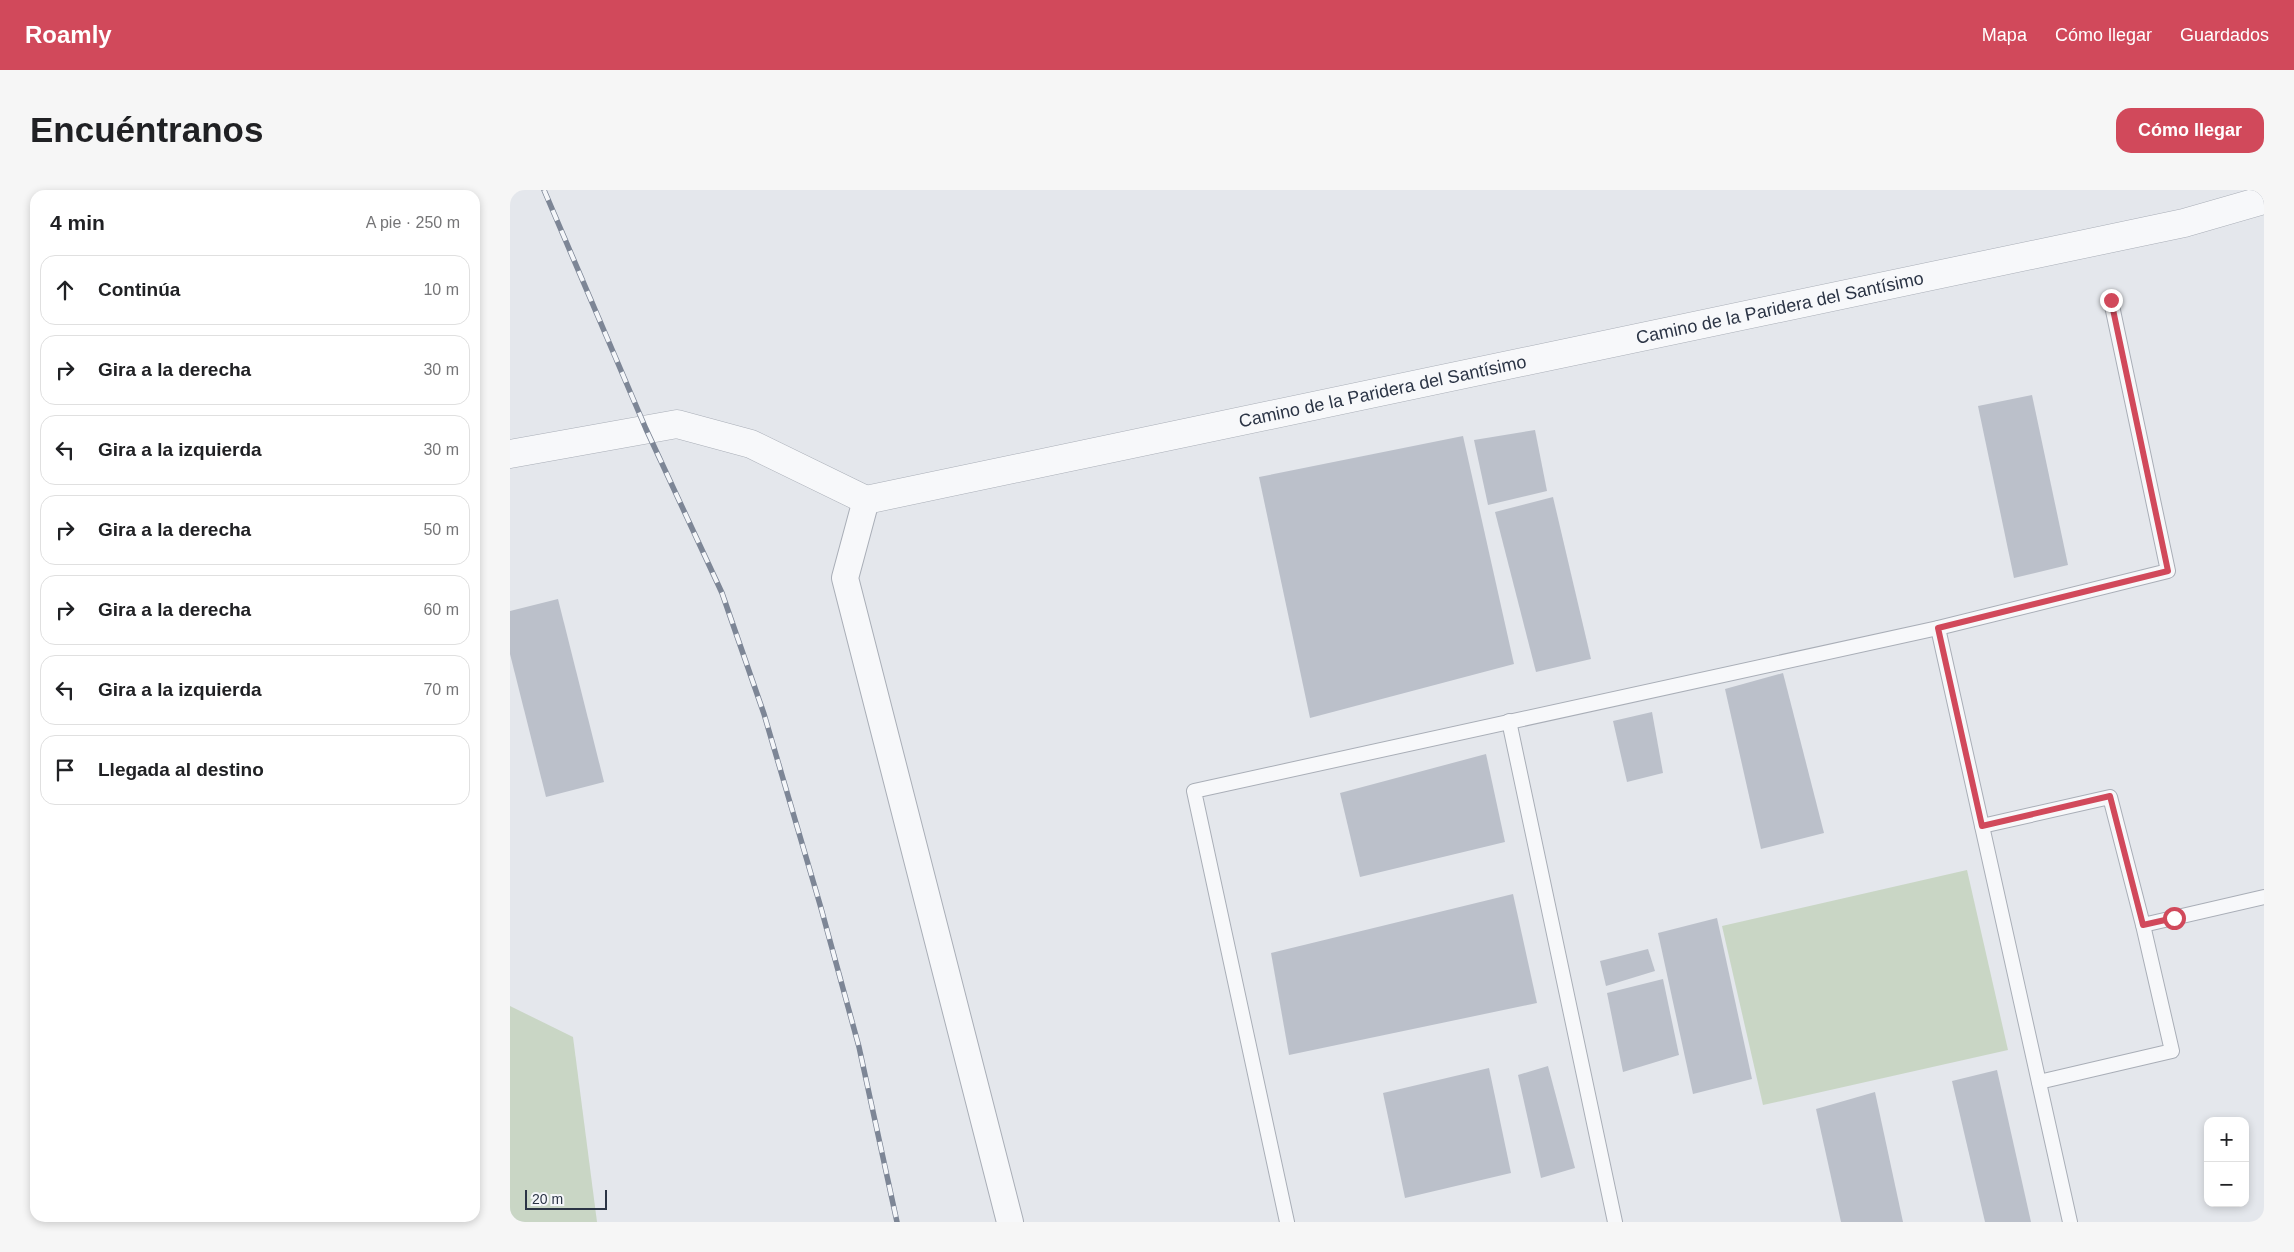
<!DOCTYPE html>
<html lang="es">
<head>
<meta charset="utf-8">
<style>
  :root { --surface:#fff; --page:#f6f6f6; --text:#202124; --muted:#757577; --line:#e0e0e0; --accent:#d1495b }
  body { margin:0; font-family:Arial,sans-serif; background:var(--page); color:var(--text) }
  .controls { position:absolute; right:15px; bottom:15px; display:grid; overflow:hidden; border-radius:10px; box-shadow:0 2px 8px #0003 }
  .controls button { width:45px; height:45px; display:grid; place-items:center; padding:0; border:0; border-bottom:1px solid var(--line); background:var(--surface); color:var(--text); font:25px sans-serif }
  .scale { position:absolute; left:15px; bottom:12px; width:82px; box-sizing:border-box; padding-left:5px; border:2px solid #2b3445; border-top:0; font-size:14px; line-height:18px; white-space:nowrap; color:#2b3445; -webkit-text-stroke:4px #f4f6f9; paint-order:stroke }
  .stop { position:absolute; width:15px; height:15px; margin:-11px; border:4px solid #d1495b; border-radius:50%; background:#fff }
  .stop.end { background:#d1495b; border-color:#fff; box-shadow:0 1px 5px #0008 }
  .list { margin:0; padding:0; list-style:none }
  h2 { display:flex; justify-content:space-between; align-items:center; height:65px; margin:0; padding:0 20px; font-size:21px }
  h2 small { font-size:16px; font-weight:400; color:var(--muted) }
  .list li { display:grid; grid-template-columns:32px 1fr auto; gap:15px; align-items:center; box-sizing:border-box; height:70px; margin:0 10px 10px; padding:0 10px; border:1px solid var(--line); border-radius:15px }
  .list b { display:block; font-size:19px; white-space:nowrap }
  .list em { font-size:16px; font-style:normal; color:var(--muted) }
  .icon { flex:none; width:28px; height:28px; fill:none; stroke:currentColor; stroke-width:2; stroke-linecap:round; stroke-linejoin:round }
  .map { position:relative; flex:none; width:1754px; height:1032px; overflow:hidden; border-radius:15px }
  header { display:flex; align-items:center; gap:30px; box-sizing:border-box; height:70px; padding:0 25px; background:var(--accent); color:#fff }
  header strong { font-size:24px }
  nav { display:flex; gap:28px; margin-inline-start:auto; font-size:18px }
  .intro { display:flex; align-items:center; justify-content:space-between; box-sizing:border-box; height:120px; padding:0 30px }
  h1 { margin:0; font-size:35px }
  .button { padding:12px 22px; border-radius:15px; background:var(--accent); color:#fff; font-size:18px; font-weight:700 }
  main { display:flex; gap:30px; padding:0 30px }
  aside { flex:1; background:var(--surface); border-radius:15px; box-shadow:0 2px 8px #0003 }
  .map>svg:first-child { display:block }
  .green { fill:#c9d6c5 }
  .building { fill:#bbc0ca }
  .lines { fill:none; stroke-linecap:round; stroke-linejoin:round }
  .service-casing { stroke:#a9aeb7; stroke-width:16 }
  .minor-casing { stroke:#a9aeb7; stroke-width:28 }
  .tertiary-casing { stroke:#a9aeb7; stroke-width:29 }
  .service { stroke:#f7f8fa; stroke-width:14 }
  .minor { stroke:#f7f8fa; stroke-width:26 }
  .tertiary { stroke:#f7f8fa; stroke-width:28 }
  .rail-casing { stroke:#7d8696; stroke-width:5.5 }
  .rail { stroke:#f4f6f9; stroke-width:4; stroke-dasharray:11; stroke-linecap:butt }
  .route { stroke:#d1495b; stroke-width:6 }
  .labels { text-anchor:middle; stroke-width:5; stroke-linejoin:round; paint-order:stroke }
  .street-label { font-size:18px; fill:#2b3445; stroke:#f4f6f9 }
</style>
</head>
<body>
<header>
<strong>Roamly</strong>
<nav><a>Mapa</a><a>Cómo llegar</a><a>Guardados</a></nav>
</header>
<div class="intro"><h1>Encuéntranos</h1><a class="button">Cómo llegar</a></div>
<main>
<aside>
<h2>4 min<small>A pie · 250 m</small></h2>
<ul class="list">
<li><svg class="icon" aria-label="ahead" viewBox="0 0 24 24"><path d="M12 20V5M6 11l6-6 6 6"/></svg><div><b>Continúa</b></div><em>10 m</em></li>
<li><svg class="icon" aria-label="right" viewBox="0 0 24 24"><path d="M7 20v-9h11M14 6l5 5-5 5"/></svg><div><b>Gira a la derecha</b></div><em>30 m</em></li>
<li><svg class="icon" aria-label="left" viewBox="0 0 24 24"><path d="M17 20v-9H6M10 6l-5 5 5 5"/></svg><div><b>Gira a la izquierda</b></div><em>30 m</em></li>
<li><svg class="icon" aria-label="right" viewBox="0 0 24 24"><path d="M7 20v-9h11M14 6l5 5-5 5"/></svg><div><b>Gira a la derecha</b></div><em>50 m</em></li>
<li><svg class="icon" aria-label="right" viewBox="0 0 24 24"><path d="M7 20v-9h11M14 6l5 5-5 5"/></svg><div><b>Gira a la derecha</b></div><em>60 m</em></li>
<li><svg class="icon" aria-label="left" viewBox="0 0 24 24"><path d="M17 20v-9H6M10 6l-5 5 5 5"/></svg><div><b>Gira a la izquierda</b></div><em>70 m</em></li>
<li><svg class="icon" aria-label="arrive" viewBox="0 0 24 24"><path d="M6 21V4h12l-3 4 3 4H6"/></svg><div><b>Llegada al destino</b></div></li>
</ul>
</aside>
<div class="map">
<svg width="1754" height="1032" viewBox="0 0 1754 1032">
  <rect width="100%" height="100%" fill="#e4e7ec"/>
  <!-- green -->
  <g class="green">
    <polygon points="1457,680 1498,860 1253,915 1212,736"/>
    <polygon points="0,816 63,847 87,1032 0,1032"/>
  </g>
  <!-- building -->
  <g class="building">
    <polygon points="1522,205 1558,375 1504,388 1468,216"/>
    <polygon points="1025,240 1037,301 978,315 964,250"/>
    <polygon points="953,246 1004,474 800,528 749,287"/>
    <polygon points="1043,307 1081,469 1026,482 985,322"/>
    <polygon points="48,409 94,592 36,607 0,464 0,421"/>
    <polygon points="1273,483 1314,643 1251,659 1215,499"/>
    <polygon points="1142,522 1153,583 1117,592 1103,531"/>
    <polygon points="976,564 995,652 850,687 830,603"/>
    <polygon points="1003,704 1027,813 779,865 761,763"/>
    <polygon points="1207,728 1242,889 1183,904 1148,743"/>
    <polygon points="1138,759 1145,781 1096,796 1090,771"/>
    <polygon points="1153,789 1169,865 1113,882 1097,803"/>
    <polygon points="1038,876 1065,978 1031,988 1008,885"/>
    <polygon points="979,878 1001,983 895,1008 873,903"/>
    <polygon points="1487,880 1521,1032 1475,1032 1442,891"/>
    <polygon points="1365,902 1393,1032 1331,1032 1306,919"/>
  </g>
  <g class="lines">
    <defs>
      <g id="service">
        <polyline points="1428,438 1560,1032"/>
        <polyline points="999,531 1105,1032"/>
        <polyline points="1472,636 1600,607 1633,735 1662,861 1529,892"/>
        <polyline points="1633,735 1754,707"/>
        <polyline points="777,1032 684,601 1428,438 1658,381 1601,111"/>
      </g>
      <polyline id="minor" points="356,310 335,388 500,1032"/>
      <g id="tertiary">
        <path id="s1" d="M0 264 167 234 241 254 356 310 1674 33 1754 10"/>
      </g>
    </defs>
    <!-- service casing -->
    <use href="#service" class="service-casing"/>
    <!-- minor casing -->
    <use href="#minor" class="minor-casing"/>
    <!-- tertiary casing -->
    <use href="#tertiary" class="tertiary-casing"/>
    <!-- service -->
    <use href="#service" class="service"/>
    <!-- minor -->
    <use href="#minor" class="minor"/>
    <!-- tertiary -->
    <use href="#tertiary" class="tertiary"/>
    <defs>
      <polyline id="rail" points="34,0 136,239 212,403 254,524 311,718 349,857 387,1032"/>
    </defs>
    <!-- rail casing -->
    <use href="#rail" class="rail-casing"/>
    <!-- rail -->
    <use href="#rail" class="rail"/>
  </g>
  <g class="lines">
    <!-- route -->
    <polyline class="route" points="1601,110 1658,381 1428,438 1472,636 1600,606 1633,735 1664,728"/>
  </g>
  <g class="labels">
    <!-- street labels -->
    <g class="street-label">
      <text dy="6" stroke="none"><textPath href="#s1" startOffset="1308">Camino de la Paridera del Santísimo</textPath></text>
      <text dy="6" stroke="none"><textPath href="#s1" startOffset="902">Camino de la Paridera del Santísimo</textPath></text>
    </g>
  </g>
</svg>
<div class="controls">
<button>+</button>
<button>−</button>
</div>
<div class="scale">20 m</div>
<div class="stop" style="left:1664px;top:728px"></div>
<div class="stop end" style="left:1601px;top:110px"></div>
</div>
</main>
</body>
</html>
